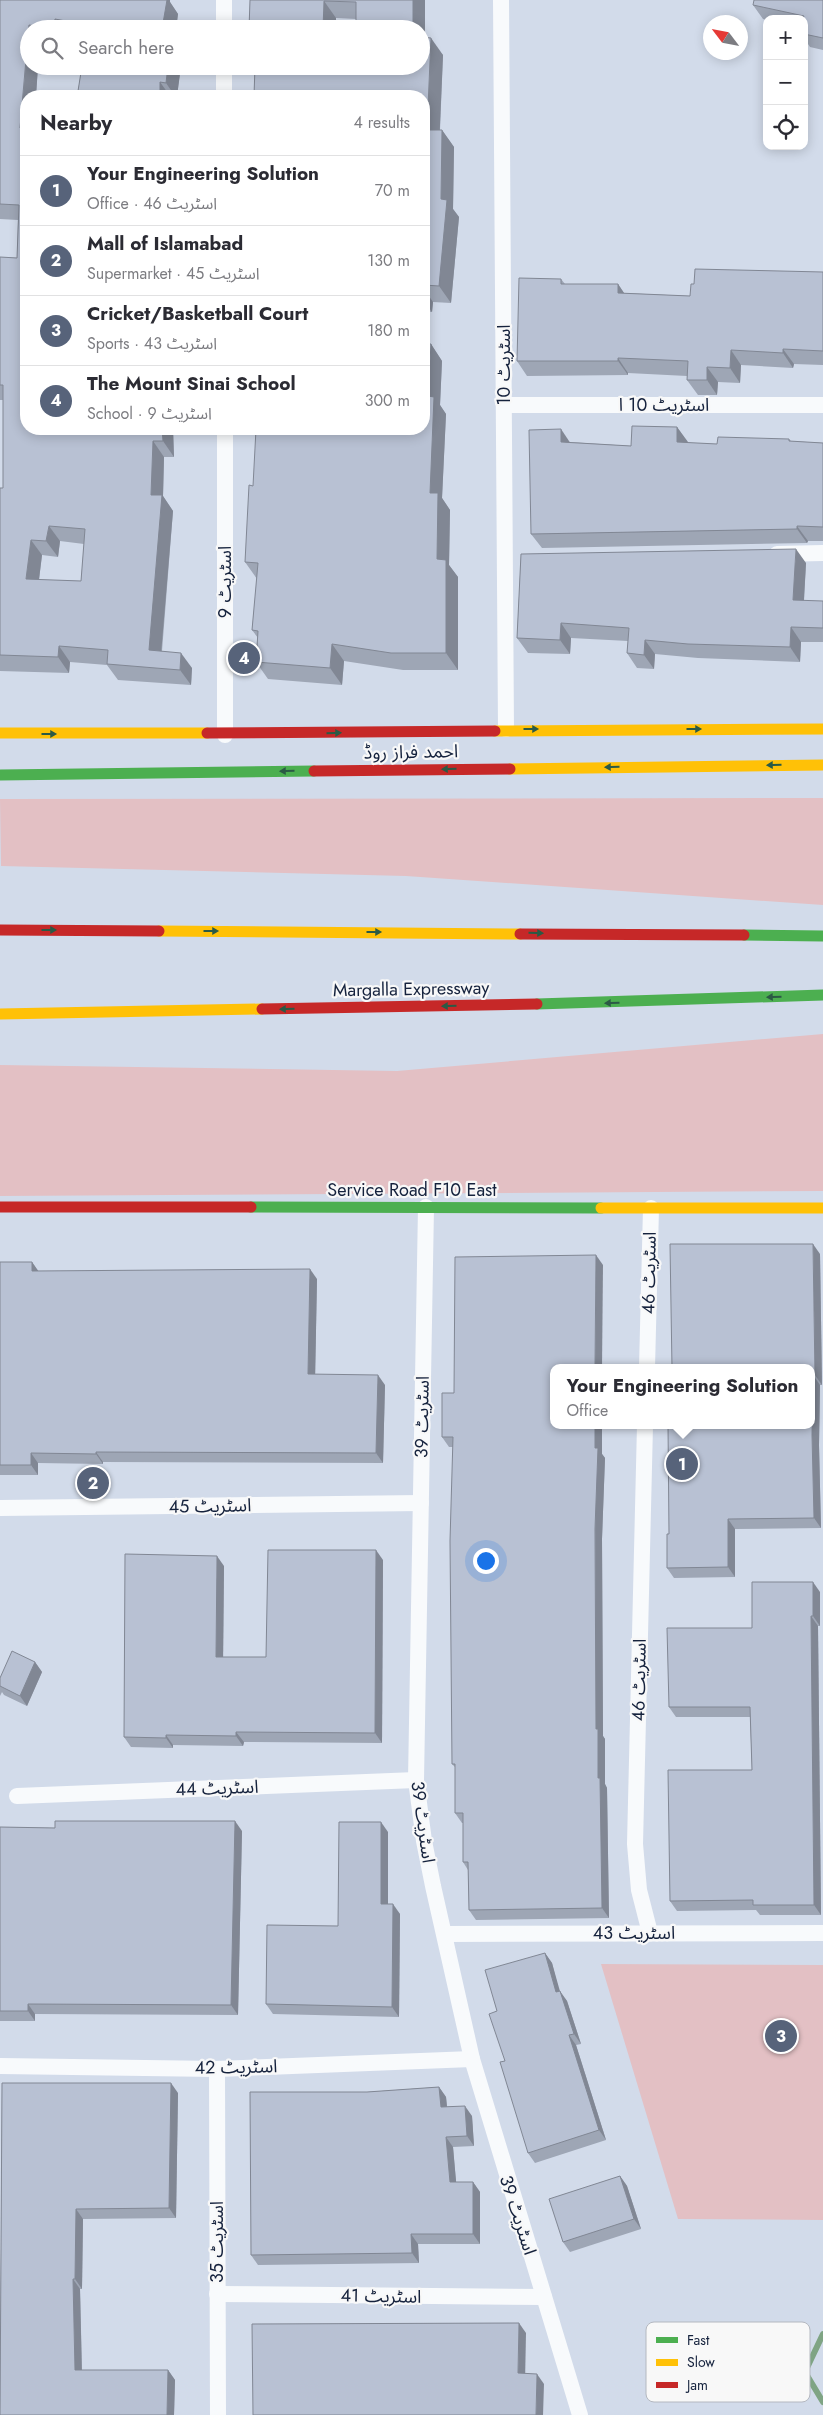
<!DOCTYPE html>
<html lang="en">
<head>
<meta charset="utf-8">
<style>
  :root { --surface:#fff; --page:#f7f7f7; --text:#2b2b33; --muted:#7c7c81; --line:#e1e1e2; --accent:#57637a }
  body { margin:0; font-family:Jost,"Noto Sans Arabic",sans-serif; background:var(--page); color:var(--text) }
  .controls { position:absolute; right:15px; top:15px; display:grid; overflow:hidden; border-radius:10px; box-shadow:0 2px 12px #0003 }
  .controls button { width:45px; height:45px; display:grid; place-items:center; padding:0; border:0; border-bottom:1px solid var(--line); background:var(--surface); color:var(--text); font:25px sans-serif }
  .compass { position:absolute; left:703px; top:15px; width:45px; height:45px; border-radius:50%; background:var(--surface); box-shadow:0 2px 12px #0003; rotate:302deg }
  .you { position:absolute; left:485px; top:1560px; width:18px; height:18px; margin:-12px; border:4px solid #fff; border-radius:50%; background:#1a73e8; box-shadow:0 0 0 8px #1a73e833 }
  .badge { display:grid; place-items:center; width:32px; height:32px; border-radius:50%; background:var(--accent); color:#fff; font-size:16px; font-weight:700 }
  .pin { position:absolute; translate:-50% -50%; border:2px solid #fff; box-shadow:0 1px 5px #0006 }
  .popup { position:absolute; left:550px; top:1364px; width:265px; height:65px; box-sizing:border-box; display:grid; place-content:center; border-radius:10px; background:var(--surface); filter:drop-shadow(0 1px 4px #0005); font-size:16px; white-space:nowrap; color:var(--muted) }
  .popup b { font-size:19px; color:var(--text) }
  .popup::after { content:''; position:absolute; left:50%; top:100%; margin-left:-10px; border:10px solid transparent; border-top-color:var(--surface) }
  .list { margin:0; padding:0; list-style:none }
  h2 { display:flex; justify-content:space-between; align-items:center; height:65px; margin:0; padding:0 20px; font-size:21px }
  h2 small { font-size:16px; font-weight:400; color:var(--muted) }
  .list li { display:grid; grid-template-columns:32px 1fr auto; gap:15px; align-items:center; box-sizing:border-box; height:70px; padding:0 20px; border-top:1px solid var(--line) }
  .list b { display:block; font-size:19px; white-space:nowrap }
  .list p { margin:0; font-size:16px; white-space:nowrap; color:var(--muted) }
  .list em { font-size:16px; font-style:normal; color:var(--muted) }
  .icon { flex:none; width:28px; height:28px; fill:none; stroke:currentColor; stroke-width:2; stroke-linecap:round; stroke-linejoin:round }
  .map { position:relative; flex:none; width:823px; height:2415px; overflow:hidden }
  .search { position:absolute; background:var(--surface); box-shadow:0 2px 12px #0003; left:20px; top:20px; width:410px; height:55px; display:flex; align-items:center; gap:12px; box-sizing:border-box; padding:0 18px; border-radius:28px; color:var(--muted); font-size:19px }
  .panel { position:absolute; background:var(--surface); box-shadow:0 2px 12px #0003; left:20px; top:90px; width:410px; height:345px; border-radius:20px }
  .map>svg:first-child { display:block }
  .green { fill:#e3c0c4 }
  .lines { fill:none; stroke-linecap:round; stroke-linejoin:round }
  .stream { stroke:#7fa484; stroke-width:6 }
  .street { stroke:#f8fafc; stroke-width:16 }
  .fast { stroke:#4caf50; stroke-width:11 }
  .slow { stroke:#ffc107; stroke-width:11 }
  .jam { stroke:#c62828; stroke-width:11 }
  .wall { fill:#9ea6b5; fill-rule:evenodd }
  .shaded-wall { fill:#818794 }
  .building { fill:#b8c1d3; stroke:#818794; fill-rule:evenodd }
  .oneway { fill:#2b5a45 }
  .labels { text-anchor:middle; stroke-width:4.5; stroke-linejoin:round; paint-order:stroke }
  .street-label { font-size:18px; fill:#15223d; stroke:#f8f8f8 }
  .key { fill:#f8f8f8; stroke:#b4b8c0; stroke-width:1 }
  .key-label { font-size:14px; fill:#15223d }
</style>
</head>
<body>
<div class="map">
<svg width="823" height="2415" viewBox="0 0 823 2415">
  <rect width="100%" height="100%" fill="#d2dbea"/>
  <!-- green -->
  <g class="green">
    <polygon points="823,798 823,905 406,876 1,866 0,799"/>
    <polygon points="823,1034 823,1191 0,1196 0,1065 397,1071"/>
    <polygon points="601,1964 823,1965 823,2220 678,2219"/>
  </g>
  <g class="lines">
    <!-- stream -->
    <polyline class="stream" points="823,2334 805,2372 823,2402"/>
    <!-- street -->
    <g class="street">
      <polyline points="224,0 224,29"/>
      <polyline points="501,0 506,729"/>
      <polyline points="224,66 224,96"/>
      <polyline points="504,405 823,405"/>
      <polyline points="225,429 225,735"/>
      <polyline points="777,554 823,553"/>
      <polyline points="426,1207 416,1780 424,1841 433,1886 472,2059 580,2415"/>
      <polyline points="647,1368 651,1208"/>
      <polyline points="645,1425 635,1844 639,1890 650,1933"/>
      <polyline points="0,1508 421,1503"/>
      <polyline points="17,1796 416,1780"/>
      <polyline points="445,1934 823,1933"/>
      <polyline points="0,2066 217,2069 472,2059"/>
      <polyline points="217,2069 218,2415"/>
      <polyline points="217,2294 544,2297"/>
    </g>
    <!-- fast -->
    <g class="fast">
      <polyline points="0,775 314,771"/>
      <polyline points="744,935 823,936"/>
      <polyline points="537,1004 823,995"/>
      <polyline points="251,1207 601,1208"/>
    </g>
    <!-- slow -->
    <g class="slow">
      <polyline points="495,731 823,729"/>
      <polyline points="0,733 207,733"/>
      <polyline points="510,769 823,765"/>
      <polyline points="159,931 520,934"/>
      <polyline points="0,1014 262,1009"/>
      <polyline points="601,1208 823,1208"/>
    </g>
    <!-- jam -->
    <g class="jam">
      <polyline points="207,733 495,731"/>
      <polyline points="314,771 510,769"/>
      <polyline points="0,930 159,931"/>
      <polyline points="520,934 744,935"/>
      <polyline points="262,1009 537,1004"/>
      <polyline points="0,1207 251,1207"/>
    </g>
  </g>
  <!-- wall -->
  <g class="wall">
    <path d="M0 0H170V2L178 14 176 29H29V66H38L36 96H26V429H173L174 457H164L163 496 173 511 162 651 192 668 191 685 118 680 107 665 70 662 69 673 0 671V488H3V400H0V257L17 258 18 220 0 219ZM60 541 84 544 81 581 39 580 42 555 58 557Z"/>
    <polygon points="250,0 425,0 425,38 443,55 440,130 442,130 454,147 453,209 459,217 451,303 433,302 432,312 424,311 424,96 421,66 356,19 336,18 336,29 249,29"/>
    <polygon points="823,0 823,50 810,47 804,38 804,19 767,19 767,20 763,19 753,5"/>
    <polygon points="82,66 181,66 177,96 76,96 78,91"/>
    <polygon points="823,272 823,365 794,364 793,368 741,365 740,383 718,382 717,395 698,395 687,380 687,376 628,373 628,375 527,376 517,361 561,279 565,284 618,284 624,293 690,296 694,284"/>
    <polygon points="431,344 442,361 440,405 446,414 442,498 450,510 449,565 458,577 458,670 403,670 344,661 342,685 268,679 256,662 258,638 252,630 257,579 245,562 253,486"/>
    <polygon points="677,427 688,443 717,444 789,439 791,441 823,443 823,541 808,541 807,543 542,548 531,534 570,442 631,446"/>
    <polygon points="521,554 806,563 804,601 823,601 823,642 801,642 800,662 698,658 655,654 654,669 637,668 627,653 628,641 571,638 570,654 528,653 517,638"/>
    <polygon points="820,1254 822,1385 820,1385 819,1445 821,1528 735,1529 735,1577 674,1578 667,1568 669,1534 811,1368"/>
    <polygon points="0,1262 32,1262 38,1271 317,1279 315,1374 385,1385 383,1463 103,1462 103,1464 38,1463 38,1475 0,1475"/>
    <polygon points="603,1265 553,1425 602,1425 602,1454 605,1458 602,1539 603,1736 605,1739 605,1784 607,1788 609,1918 476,1920 469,1910 468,1870 463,1862 463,1823 462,1823 455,1813 455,1767 452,1764 453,1447 449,1447 442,1437 454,1393"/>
    <polygon points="383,1560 382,1743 244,1742 243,1746 173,1745 173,1748 131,1747 124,1737 224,1566 223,1657 266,1657"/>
    <polygon points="820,1592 820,1626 818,1626 821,1915 760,1915 756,1910 677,1911 670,1901 752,1770 750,1717 676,1717 669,1707 752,1628"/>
    <polygon points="35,1662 42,1672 27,1706 4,1695 2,1692 0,1696 0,1678"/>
    <polygon points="0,1827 242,1831 238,2015 35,2014 35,2021 0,2021"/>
    <polygon points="388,1832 388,1904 400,1914 399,2017 273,2014 266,2004 338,1926"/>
    <polygon points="545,1953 552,1963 559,1991 567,2001 581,2044 576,2045 606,2140 535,2163 528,2153 505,2061 497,2011"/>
    <polygon points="2,2083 178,2093 176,2218 83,2219 82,2289 80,2289 82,2370 168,2370 175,2380 174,2415 0,2415"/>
    <polygon points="439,2087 446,2097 447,2107 472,2116 474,2146 453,2147 456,2182 473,2182 480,2192 480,2244 418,2244 419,2263 258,2265 251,2255 367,2092"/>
    <polygon points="620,2176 627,2186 641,2229 570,2252 563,2242"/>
  </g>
  <!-- shaded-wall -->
  <g class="shaded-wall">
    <polygon points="159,0 170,0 170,2 178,14 176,29 162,29"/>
    <polygon points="413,0 425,0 425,54 421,48 421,29 413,29"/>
    <polygon points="324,1 336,18 336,29 323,29"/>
    <polygon points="55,19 62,29 55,29"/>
    <polygon points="29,31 29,66 38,66 36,96 26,96 26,136 20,128"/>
    <polygon points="431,38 443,55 439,147 427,130"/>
    <polygon points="168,66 181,66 177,96 175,96 166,83"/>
    <polygon points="160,82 170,96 160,96"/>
    <polygon points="442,130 454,147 453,209 459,217 451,303 439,286 441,199"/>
    <polygon points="618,284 628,299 618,293"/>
    <polygon points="424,289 433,302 432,312 424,301"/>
    <polygon points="431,344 442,361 440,405 446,414 442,498 450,510 449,565 458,577 458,670 446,653 437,559 430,493 428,396"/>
    <polygon points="783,349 794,364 793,368 783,353"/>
    <polygon points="731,350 741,365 740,383 730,368"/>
    <polygon points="618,358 628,373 628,375 618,361"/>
    <polygon points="707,367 718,382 717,395 707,380"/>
    <polygon points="677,427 688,442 687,457 677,442"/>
    <polygon points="162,429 173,429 174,457 163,441"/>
    <polygon points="561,429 571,444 561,442"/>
    <polygon points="153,441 164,457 163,496 173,511 160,666 149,650 151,495"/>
    <polygon points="49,526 60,541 58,557 46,541"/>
    <polygon points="797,526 808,541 807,543 797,529"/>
    <polygon points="31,540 42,555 37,595 26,579"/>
    <polygon points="796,549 806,563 803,615 793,600"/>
    <polygon points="561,623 571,638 570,654 560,640"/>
    <polygon points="791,627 801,642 800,662 790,647"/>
    <polygon points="645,640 655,654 654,669 644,655"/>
    <polygon points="332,644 344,661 342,685 330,668"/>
    <polygon points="59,646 70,662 69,673 58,657"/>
    <polygon points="181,653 192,668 191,685 180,670"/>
    <polygon points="813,1244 820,1254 822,1385 815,1375"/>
    <polygon points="596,1255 603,1265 602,1368 595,1368"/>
    <polygon points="32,1262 39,1272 32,1271"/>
    <polygon points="310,1269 317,1279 315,1384 308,1374"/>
    <polygon points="378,1375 385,1385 383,1463 376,1453"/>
    <polygon points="813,1375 820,1385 819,1445 821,1528 814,1518 812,1435"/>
    <polygon points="595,1425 602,1425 602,1454 605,1458 602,1539 603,1736 605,1739 605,1784 607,1788 609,1918 602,1908 596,1729"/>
    <polygon points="96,1452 103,1462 103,1464 96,1454"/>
    <polygon points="31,1453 38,1463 38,1475 31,1465"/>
    <polygon points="728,1519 735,1529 735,1577 728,1567"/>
    <polygon points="376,1550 383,1560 382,1743 375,1733"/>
    <polygon points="217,1556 224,1566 223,1667 216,1657"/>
    <polygon points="813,1582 820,1592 820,1626 813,1616"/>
    <polygon points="811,1616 818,1626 821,1915 814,1905"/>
    <polygon points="35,1662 42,1672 27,1706 20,1696"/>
    <polygon points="236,1732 244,1742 243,1746 236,1736"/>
    <polygon points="166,1735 173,1745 173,1748 166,1738"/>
    <polygon points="235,1821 242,1831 238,2015 231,2005"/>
    <polygon points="381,1822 388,1832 388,1914 381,1904"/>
    <polygon points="393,1904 400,1914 399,2017 392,2007"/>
    <polygon points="545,1953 552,1963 563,2002 556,1992"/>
    <polygon points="560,1991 567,2001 581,2044 574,2034"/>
    <polygon points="28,2004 35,2014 35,2021 28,2011"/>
    <polygon points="569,2035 576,2045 606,2140 599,2130"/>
    <polygon points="171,2083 178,2093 176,2218 169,2208"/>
    <polygon points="439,2087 446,2097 448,2117 441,2107"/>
    <polygon points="465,2106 472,2116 474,2146 467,2136"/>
    <polygon points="446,2137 453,2147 457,2192 450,2182"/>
    <polygon points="620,2176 627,2186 641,2229 634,2219"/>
    <polygon points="473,2182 480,2192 480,2244 473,2234"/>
    <polygon points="76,2209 83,2219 82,2289 75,2279"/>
    <polygon points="411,2234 418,2244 419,2263 412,2253"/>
    <polygon points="73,2279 80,2289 82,2380 75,2370"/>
    <polygon points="519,2323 526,2333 525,2383 518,2373"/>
    <polygon points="168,2370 175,2380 174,2415 167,2415"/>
    <polygon points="537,2374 544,2384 543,2415 536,2415"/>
  </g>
  <!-- building -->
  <g class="building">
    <path d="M0 0H167L162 29H86L87 25 55 19 54 28 29 25 20 128H26V429H162L163 441H153L151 495H162L149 650 181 653 180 670 107 664 108 650 59 646 58 657 0 655V488H3V385H0V257L17 258 19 205 0 204ZM49 526 85 529 81 581 26 579 31 540 46 541Z"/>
    <polygon points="250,0 413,0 413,29 356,29 356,2 324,1 323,29 249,29"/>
    <polygon points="754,0 823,0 823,38 804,34 804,19 803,19 804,16 753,5"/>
    <polygon points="421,37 431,38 427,130 442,130 441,199 447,200 439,286 424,285 424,96 254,96 255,66 421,66"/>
    <polygon points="82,66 168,66 166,83 160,82 160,96 76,96 76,91 78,91"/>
    <polygon points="695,269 823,272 823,351 783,349 783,353 731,350 730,368 707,367 707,380 687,380 688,361 618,358 618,361 517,361 519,278 561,279 561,284 618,284 618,293 690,296 691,284 694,284"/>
    <polygon points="424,344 431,344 428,396 434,397 430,493 438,493 437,559 446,560 446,653 391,653 332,644 330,668 256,662 258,631 252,630 258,563 245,562 249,485 253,486 256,429 424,429"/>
    <polygon points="632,426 677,427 677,442 717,444 718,437 789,439 789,441 823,443 823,527 797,526 797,529 531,534 529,430 561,429 561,442 631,446"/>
    <polygon points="796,549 793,600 823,601 823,628 791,627 790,647 688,644 645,640 644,655 627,653 629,628 561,623 560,640 517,638 521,554"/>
    <polygon points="670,1244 813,1244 815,1375 813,1375 812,1435 814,1518 728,1519 728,1567 667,1568 667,1534 669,1534 668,1425 811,1425 811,1368 672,1368"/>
    <polygon points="596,1255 595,1368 553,1368 553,1425 595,1425 595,1448 598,1448 595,1529 596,1729 598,1729 598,1778 600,1778 602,1908 469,1910 468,1862 463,1862 463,1813 455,1813 455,1764 452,1764 450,1541 453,1437 442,1437 442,1393 454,1393 455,1257"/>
    <polygon points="0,1262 32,1262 32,1271 310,1269 308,1374 378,1375 376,1453 96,1452 96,1454 31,1453 31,1465 0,1465"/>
    <polygon points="268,1550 376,1550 375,1733 236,1732 236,1736 166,1735 166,1738 124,1737 125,1554 217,1556 216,1657 266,1657"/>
    <polygon points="752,1582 813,1582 813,1616 811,1616 814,1905 753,1905 753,1900 670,1901 668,1770 752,1770 750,1707 669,1707 667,1628 752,1628"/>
    <polygon points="12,1651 35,1662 20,1696 0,1686 0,1678"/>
    <polygon points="55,1821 235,1821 231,2005 28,2004 28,2011 0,2011 0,1827 55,1828"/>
    <polygon points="339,1822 381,1822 381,1904 393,1904 392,2007 266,2004 267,1925 338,1926"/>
    <polygon points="545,1953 556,1992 560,1991 574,2034 569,2035 599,2130 528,2153 500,2062 505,2061 489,2014 497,2011 485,1970"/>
    <polygon points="2,2083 171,2083 169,2208 76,2209 75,2279 73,2279 75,2370 168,2370 167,2415 0,2415"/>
    <polygon points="439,2087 441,2107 465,2106 467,2136 446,2137 450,2182 473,2182 473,2234 411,2234 412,2253 251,2255 250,2092 367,2092"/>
    <polygon points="620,2176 634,2219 563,2242 549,2199"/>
    <polygon points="519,2323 518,2373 537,2374 536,2415 253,2415 252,2324"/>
  </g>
  <!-- one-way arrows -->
  <defs><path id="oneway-solid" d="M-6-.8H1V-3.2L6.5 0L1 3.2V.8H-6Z" transform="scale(1.25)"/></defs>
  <g class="oneway">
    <use href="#oneway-solid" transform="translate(531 729)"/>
    <use href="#oneway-solid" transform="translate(694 729)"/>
    <use href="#oneway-solid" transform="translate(334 733) rotate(-1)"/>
    <use href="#oneway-solid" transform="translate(49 734)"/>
    <use href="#oneway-solid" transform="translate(774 765) rotate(179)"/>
    <use href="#oneway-solid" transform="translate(612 767) rotate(179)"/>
    <use href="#oneway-solid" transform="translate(449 769) rotate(179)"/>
    <use href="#oneway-solid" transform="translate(287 771) rotate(179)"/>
    <use href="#oneway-solid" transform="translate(49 930)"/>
    <use href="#oneway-solid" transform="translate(211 931)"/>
    <use href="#oneway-solid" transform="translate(374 932)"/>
    <use href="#oneway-solid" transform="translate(536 933) rotate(1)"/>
    <use href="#oneway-solid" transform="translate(774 997) rotate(178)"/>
    <use href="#oneway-solid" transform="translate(612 1003) rotate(178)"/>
    <use href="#oneway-solid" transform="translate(449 1006) rotate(179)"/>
    <use href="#oneway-solid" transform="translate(287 1009) rotate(179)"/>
  </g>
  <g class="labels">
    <!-- street labels -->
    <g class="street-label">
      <text transform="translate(504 365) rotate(-90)" y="6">اسٹریٹ 10</text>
      <text x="664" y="411">اسٹریٹ 10 ا</text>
      <text transform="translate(225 582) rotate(-90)" y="6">اسٹریٹ 9</text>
      <text transform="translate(411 752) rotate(-1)" y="6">احمد فراز روڈ</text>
      <text transform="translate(411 989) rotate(-1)" y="6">Margalla Expressway</text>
      <text x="412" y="1196">Service Road F10 East</text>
      <text transform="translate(649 1273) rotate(-89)" y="6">اسٹریٹ 46</text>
      <text transform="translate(422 1417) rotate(-89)" y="6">اسٹریٹ 39</text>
      <text transform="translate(210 1506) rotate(-1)" y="6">اسٹریٹ 45</text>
      <text transform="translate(639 1680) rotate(-89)" y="6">اسٹریٹ 46</text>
      <text transform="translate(217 1788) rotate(-2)" y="6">اسٹریٹ 44</text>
      <text transform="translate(423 1822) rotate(82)" y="6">اسٹریٹ 39</text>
      <text x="634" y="1939">اسٹریٹ 43</text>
      <text transform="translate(236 2067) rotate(-1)" y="6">اسٹریٹ 42</text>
      <text transform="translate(518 2215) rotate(72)" y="6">اسٹریٹ 39</text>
      <text transform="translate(217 2242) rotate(-90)" y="6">اسٹریٹ 35</text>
      <text transform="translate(381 2296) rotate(1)" y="6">اسٹریٹ 41</text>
    </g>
  </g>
  <!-- legend -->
  <rect x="646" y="2322" width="164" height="80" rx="8" class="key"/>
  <rect x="656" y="2337" width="22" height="6" fill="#4caf50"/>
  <rect x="656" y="2359" width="22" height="7" fill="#ffc107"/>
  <rect x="656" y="2382" width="22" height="6" fill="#c62828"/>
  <g class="key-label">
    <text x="687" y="2345">Fast</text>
    <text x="687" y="2367">Slow</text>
    <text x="687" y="2390">Jam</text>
  </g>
</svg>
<div class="controls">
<button>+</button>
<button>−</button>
<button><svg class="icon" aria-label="locate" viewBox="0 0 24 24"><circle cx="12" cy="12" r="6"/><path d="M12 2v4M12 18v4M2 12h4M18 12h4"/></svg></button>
</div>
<svg class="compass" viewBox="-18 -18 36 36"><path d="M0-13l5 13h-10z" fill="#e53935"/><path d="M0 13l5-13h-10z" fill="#7c7c81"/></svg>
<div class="you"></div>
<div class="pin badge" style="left:682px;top:1464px">1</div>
<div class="popup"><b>Your Engineering Solution</b>Office</div>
<div class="pin badge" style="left:93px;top:1483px">2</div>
<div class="pin badge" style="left:781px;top:2036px">3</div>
<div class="pin badge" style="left:244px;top:658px">4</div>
<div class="search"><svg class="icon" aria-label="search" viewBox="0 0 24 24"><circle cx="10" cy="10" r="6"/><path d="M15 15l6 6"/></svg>Search here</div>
<section class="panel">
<h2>Nearby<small>4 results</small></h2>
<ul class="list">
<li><span class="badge">1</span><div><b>Your Engineering Solution</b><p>Office · اسٹریٹ 46</p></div><em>70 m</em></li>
<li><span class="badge">2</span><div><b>Mall of Islamabad</b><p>Supermarket · اسٹریٹ 45</p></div><em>130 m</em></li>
<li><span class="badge">3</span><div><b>Cricket/Basketball Court</b><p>Sports · اسٹریٹ 43</p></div><em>180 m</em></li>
<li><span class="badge">4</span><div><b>The Mount Sinai School</b><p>School · اسٹریٹ 9</p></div><em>300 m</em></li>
</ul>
</section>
</div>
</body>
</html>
